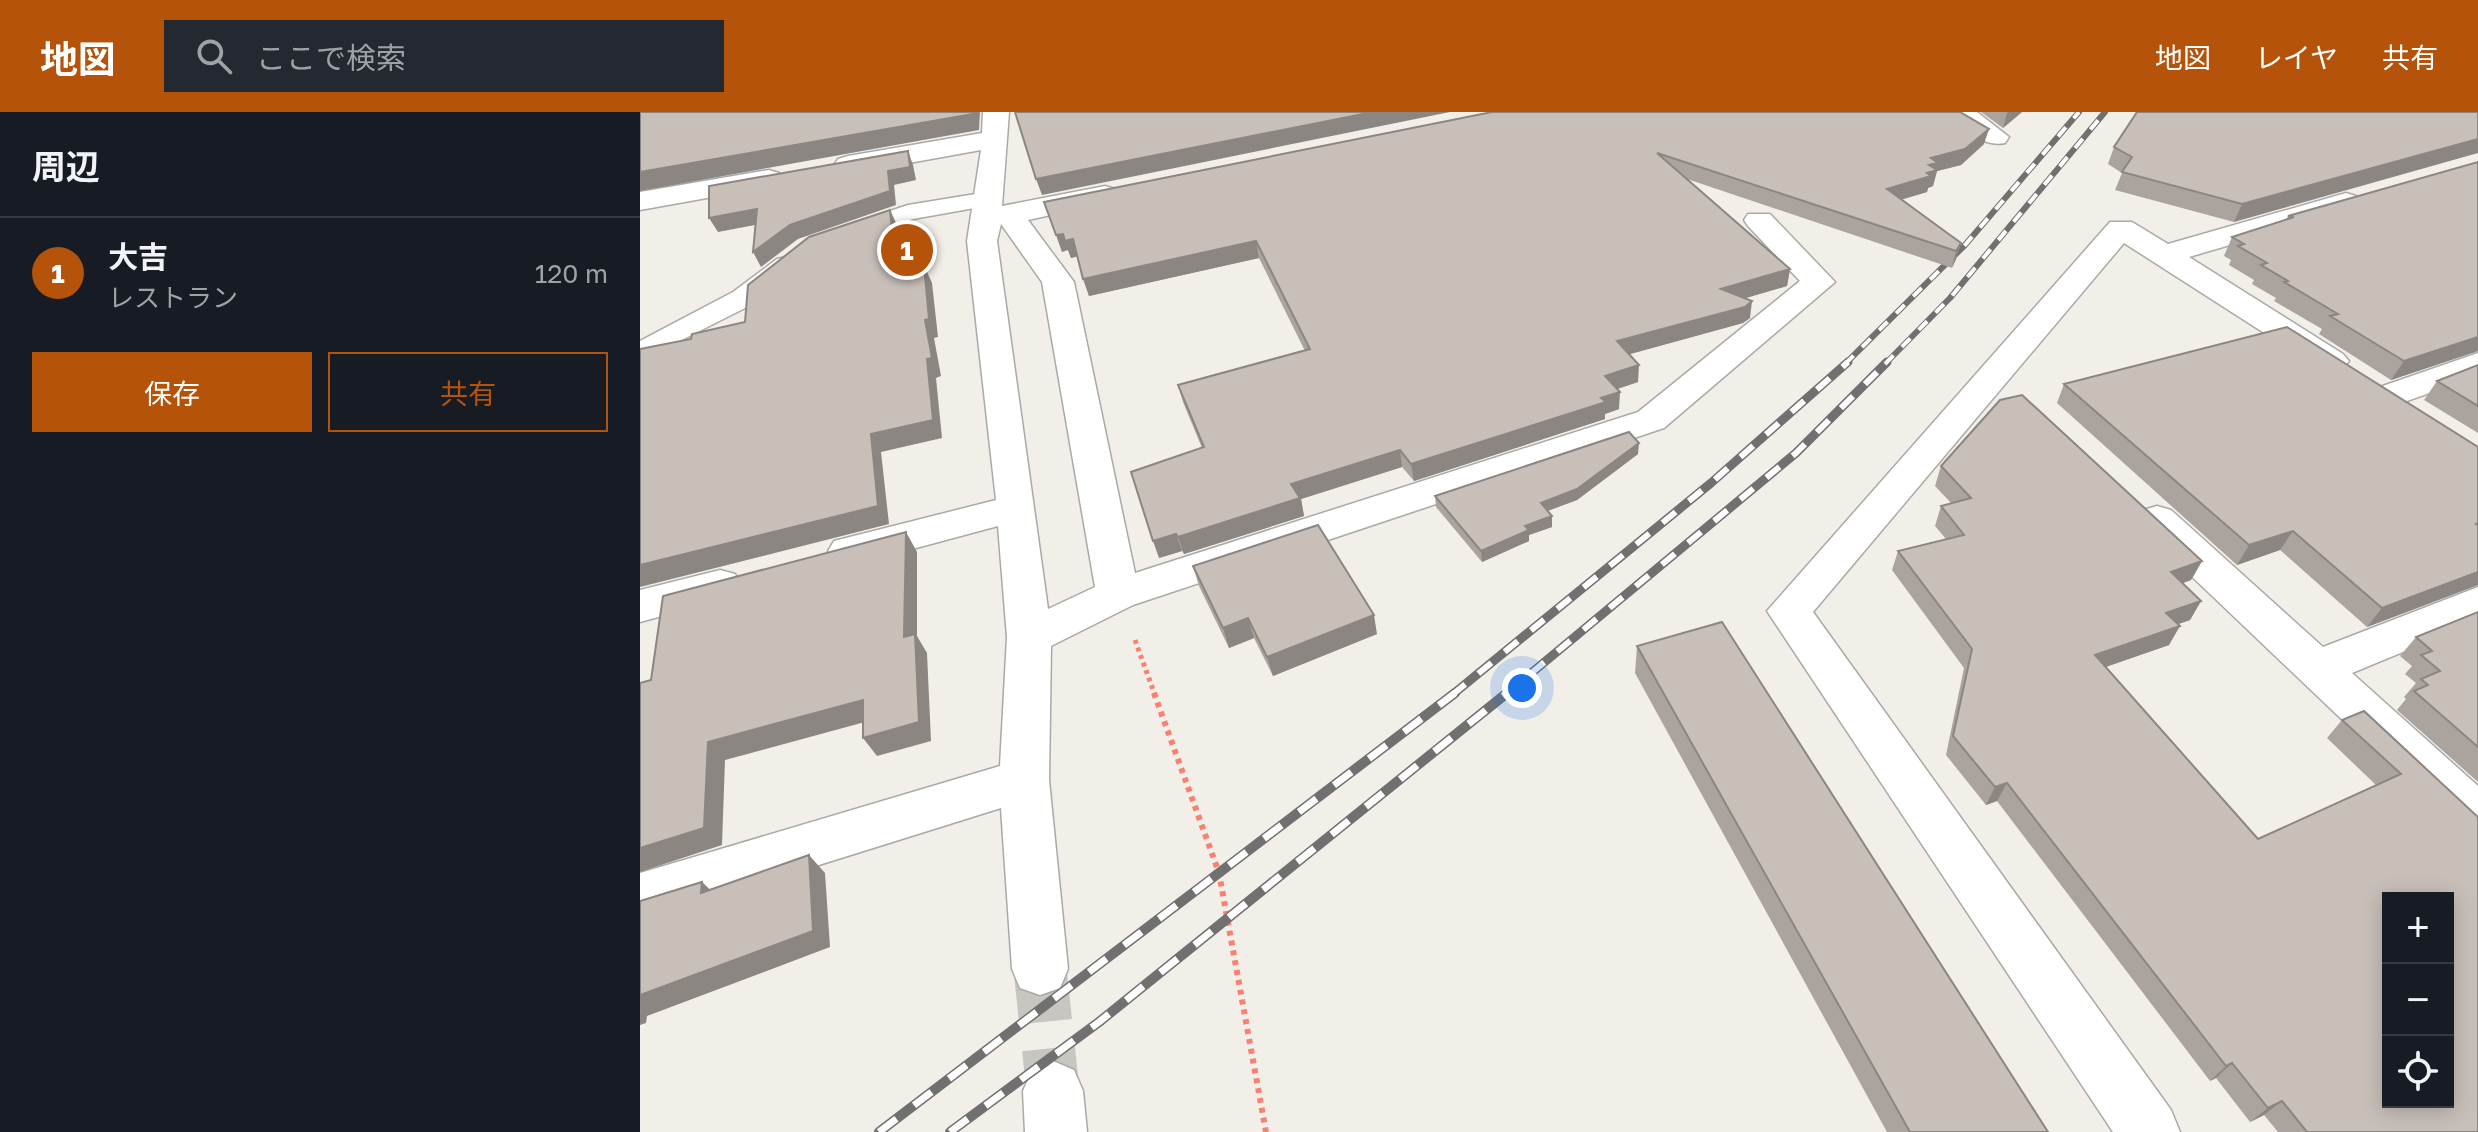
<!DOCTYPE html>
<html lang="ja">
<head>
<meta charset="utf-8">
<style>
  :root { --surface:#171b24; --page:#242831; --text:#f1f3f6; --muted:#9ea1a6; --line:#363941; --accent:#b45309 }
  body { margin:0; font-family:"Golos Text","Noto Sans JP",sans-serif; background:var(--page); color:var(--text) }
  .controls { position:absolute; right:24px; bottom:24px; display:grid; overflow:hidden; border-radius:0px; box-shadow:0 4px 20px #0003 }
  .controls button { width:72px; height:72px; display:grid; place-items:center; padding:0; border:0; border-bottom:2px solid var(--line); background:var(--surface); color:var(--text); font:40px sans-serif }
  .you { position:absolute; left:882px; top:576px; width:28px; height:28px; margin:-20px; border:6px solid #fff; border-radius:50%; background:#1a73e8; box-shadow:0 0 0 12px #1a73e833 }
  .badge { display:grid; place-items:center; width:52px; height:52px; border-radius:50%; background:var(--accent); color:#fff; font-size:26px; font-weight:700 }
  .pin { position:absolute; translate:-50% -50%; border:4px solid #fff; box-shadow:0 2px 8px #0006 }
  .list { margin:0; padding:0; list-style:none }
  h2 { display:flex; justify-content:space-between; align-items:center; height:104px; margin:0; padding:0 32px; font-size:34px }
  h2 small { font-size:26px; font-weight:400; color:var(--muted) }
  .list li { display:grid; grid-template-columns:52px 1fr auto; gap:24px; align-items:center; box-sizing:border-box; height:112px; padding:0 32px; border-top:2px solid var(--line) }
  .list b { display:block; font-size:30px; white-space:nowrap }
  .list p { margin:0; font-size:26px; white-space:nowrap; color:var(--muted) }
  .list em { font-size:26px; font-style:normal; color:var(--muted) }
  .actions { display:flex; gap:16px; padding:24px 32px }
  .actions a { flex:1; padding:18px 0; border:2px solid var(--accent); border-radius:0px; text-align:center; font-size:28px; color:var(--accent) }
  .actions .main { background:var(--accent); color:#fff }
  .icon { flex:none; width:44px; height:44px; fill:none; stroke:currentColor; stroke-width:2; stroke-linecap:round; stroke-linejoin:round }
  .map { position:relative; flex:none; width:1838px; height:1020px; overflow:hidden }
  header { display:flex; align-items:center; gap:48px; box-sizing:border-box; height:112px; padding:0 40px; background:var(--accent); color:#fff }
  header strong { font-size:38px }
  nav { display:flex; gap:44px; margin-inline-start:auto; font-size:28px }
  .search { width:560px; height:72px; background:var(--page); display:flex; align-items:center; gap:20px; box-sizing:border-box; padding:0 28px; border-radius:0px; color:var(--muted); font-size:30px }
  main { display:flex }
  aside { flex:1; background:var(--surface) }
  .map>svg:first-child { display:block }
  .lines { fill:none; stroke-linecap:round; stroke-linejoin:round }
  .minor-tunnel { stroke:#c8c6c1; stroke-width:53; stroke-dasharray:53 27; stroke-linecap:butt }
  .service-casing { stroke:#a9a9a9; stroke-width:3 }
  .minor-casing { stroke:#a9a9a9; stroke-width:3 }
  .path-far1 { stroke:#fa8072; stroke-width:5; stroke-dasharray:4 4; stroke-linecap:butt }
  .path { stroke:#fa8072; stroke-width:6; stroke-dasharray:5 5; stroke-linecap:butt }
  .service { fill:#fff; fill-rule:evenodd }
  .minor { fill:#fff; fill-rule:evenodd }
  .rail-far2-casing { stroke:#707070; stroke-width:6 }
  .rail-far1-casing { stroke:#707070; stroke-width:9 }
  .rail-casing { stroke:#707070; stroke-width:10 }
  .rail-far2 { stroke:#fff; stroke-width:4; stroke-dasharray:12; stroke-linecap:butt }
  .rail-far1 { stroke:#fff; stroke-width:6; stroke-dasharray:17; stroke-linecap:butt }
  .rail { stroke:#fff; stroke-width:7; stroke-dasharray:22; stroke-linecap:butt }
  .wall { fill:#aba49e }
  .shaded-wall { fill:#8b8681 }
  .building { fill:#c7bfb8; stroke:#8b8681; stroke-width:2; fill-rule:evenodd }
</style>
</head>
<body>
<header>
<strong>地図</strong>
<div class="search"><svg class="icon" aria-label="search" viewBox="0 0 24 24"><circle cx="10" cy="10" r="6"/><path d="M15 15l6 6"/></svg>ここで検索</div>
<nav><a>地図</a><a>レイヤ</a><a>共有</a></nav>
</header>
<main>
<aside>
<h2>周辺<small></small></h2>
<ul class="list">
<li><span class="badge">1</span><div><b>大吉</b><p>レストラン</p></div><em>120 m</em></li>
</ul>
<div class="actions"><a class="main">保存</a><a>共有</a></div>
</aside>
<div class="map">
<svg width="1838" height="1020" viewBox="0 0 1838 1020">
  <rect width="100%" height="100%" fill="#f2efe9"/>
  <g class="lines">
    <!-- minor-tunnel -->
    <polyline class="minor-tunnel" points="400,857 413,979"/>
    <defs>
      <g id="service">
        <polygon points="348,80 357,82 360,87 357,92 273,107 208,129 195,121 199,116 268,93"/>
        <polygon points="146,145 159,153 155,159 113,192 0,249 0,229 93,180 137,147"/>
      </g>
      <g id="minor">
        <path d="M343 0H369L362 94 465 74 475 77 480 83 475 89 388 108 434 170 495 461 998 300 1160 169 1108 114 1104 108 1108 102H1130L1195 170 1024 316 493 493 411 534 409 668 428 857 420 876 400 883 380 876 372 857 361 696 0 809V761L360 654 367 525 358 414 209 454 194 449 188 439 194 429 356 388 327 129 341 38 208 62 198 59 194 53 198 47 208 44 342 21ZM361 112 402 170 455 475 408 497 357 129Z"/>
        <path d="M1306 0H1337L1369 25 1365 31C1345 36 1317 16 1306 0Z"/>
        <polygon points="129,58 139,61 143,67 139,73 0,98 0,80"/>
        <polygon points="1706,81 1716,84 1721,90 1716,96 1549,145 1703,242 1709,249 1703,256 1691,260 1679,256 1484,131 1173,500 1531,998 1540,1020 1473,1020 1127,499 1470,110 1492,110 1528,132"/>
        <polygon points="1838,241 1838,264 1747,296 1734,293 1729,285 1734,277"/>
        <polygon points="1517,394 1531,398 1683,535 1838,475 1838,509 1712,561 1838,674 1838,727 1820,720 1503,418 1497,408 1503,398"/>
        <polygon points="80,458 95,462 101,473 95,484 0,510 0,478"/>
        <polygon points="413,949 434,958 443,979 447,1020 385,1020 383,979 392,958"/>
      </g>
    </defs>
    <!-- service casing -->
    <use href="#service" class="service-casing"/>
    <!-- minor casing -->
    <use href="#minor" class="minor-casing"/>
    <!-- path-far1 -->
    <polyline class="path-far1" points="495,528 515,583"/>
    <!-- path -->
    <polyline class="path" points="514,581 579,761 626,1020"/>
    <!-- service -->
    <use href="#service" class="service"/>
    <!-- minor -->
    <use href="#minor" class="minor"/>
    <defs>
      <g id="rail-far2">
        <polyline points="1205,252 1325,133 1439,0"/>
        <polyline points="1245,252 1310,186 1465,0"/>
      </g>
      <g id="rail-far1">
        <polyline points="812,583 1071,371 1208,250"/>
        <polyline points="865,583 1156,341 1247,250"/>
      </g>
      <g id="rail">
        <polyline points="239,1020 815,581"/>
        <polyline points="310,1020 459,910 867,581"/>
      </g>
    </defs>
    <!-- rail-far2 casing -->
    <use href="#rail-far2" class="rail-far2-casing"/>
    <!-- rail-far1 casing -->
    <use href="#rail-far1" class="rail-far1-casing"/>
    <!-- rail casing -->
    <use href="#rail" class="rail-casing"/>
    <!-- rail-far2 -->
    <use href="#rail-far2" class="rail-far2"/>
    <!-- rail-far1 -->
    <use href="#rail-far1" class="rail-far1"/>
    <!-- rail -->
    <use href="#rail" class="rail"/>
  </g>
  <!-- wall -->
  <g class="wall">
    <polygon points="852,0 1344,32 1321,53 1297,59 1293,74 1288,76 1287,80 1262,87 1321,131 1316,147 1312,156 1047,67 1150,157 1147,174 1104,186 1110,206 1103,211 989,242 998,270 977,277 979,297 965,302 965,307 774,369 762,355 661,387 664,404 544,442 542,439 519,446 562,336 543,290 538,273 665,239 619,146 449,184 438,144 431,146 428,138 422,140"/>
    <polygon points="1341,0 1382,0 1363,16"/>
    <polygon points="1838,0 1594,110 1475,78 1482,61 1468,52 1474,35"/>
    <polygon points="1838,50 1838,239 1751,268 1679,222 1682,217 1634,189 1636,186 1612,172 1614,168 1589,153 1591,148 1584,144 1592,125 1646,108 1648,104"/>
    <polygon points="1838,253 1838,321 1784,288 1797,269"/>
    <polygon points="1424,272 1838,473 1727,515 1640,438 1597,453 1417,291"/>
    <polygon points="998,342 937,388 908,399 912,415 889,423 889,429 842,450 796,395 795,384"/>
    <polygon points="1301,354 1562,449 1551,468 1543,471 1561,489 1550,508 1538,512 1529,533 1466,555 1618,727 1737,674 1687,626 1702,608 1837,704 1838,1020 1638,1020 1624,1003 1610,1010 1576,966 1570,969 1357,689 1346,693 1306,643 1324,556 1252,458 1258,439 1306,427 1295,414 1301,394 1312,392 1295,374"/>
    <polygon points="553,454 737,522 633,564 614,526 589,536 559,474"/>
    <polygon points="1838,500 1838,670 1757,598 1766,587 1764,585 1776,571 1765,562 1772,554 1760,544 1776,525"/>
    <polygon points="997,534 1408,1020 1247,1020 995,561"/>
  </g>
  <!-- shaded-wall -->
  <g class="shaded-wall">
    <polygon points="333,0 340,0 339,18 0,79 0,60"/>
    <polygon points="733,0 810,0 402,83 396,67"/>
    <polygon points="1368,0 1382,0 1363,16 1367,1"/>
    <polygon points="1349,17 1344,32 1321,53 1297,59 1293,74 1288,76 1287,80 1244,93 1247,77 1291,46"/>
    <polygon points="1838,27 1838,41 1594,110 1602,92"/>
    <polygon points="268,39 273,53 276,68 254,73 256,93 158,127 121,155 113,140 150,113 248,59"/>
    <polygon points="117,97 125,111 78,120 69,106"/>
    <polygon points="250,98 258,115 264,176 256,159"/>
    <polygon points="423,122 433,127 439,144 431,146 428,138 422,140 416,123"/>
    <polygon points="616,129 619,146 449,184 443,167"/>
    <polygon points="1321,131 1316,147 1312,156 1316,139"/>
    <polygon points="284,153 292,171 298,225 294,226 301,264 296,266 302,326 241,340 249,412 0,475 0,453 231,322 287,247"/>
    <polygon points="1150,157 1147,174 1079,194 1081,177"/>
    <polygon points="1112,189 1110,206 1103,211 976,246 977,229"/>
    <polygon points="1838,225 1838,239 1751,268 1764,249"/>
    <polygon points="999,253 998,270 965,281 965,264"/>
    <polygon points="980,280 979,297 965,302 965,307 774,369 771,352"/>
    <polygon points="999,331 998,342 937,388 901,401 901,391"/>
    <polygon points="760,338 762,355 661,387 664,404 544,442 538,425 651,372"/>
    <polygon points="912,404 912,415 889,423 889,429 842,450 841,439 885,414"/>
    <polygon points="1653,419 1640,438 1597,453 1609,433"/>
    <polygon points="266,420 277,440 277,524 287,541 291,629 237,644 223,626 264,525"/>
    <polygon points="536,422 542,439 519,446 513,429"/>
    <polygon points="1562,449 1551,468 1520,479 1531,460"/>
    <polygon points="1838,460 1838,473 1727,515 1742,496"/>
    <polygon points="1561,489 1550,508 1515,520 1526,501"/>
    <polygon points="734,503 737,522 633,564 627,545"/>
    <polygon points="608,506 614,526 589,536 583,516"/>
    <polygon points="1540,514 1529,533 1445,562 1455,543"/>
    <polygon points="223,588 236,607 85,648 82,733 0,760 0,736 68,630"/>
    <polygon points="1367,671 1357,689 1346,693 1355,675"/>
    <polygon points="169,743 185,761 190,835 7,904 6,911 0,913 0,883"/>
    <polygon points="62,770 80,787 61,781"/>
    <polygon points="1592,951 1576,966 1570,969 1586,954"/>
    <polygon points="1642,989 1624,1003 1610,1010 1628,996"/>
  </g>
  <!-- building -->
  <g class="building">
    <polygon points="0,0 333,0 333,2 0,60"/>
    <polygon points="375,0 733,0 396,67"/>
    <polygon points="852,0 1320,0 1349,17 1325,37 1291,46 1298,51 1289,53 1297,58 1287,61 1291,64 1247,77 1321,131 1316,139 1017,41 1150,157 1081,177 1112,189 1105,195 977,229 999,253 965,264 980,280 961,286 966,290 771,352 760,338 651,372 660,386 538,425 536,422 513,429 491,360 564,335 538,273 670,237 616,129 443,167 433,127 425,129 423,122 416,123 404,90"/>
    <polygon points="1497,0 1838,0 1838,27 1602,92 1482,60 1492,45 1474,35"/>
    <polygon points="268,39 270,55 248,59 250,79 150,113 113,140 117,97 69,106 69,74"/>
    <polygon points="1838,50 1838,225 1764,249 1690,204 1698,202 1644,170 1648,169 1621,153 1627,151 1598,134 1604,132 1592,125 1654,105 1648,104"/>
    <polygon points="250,98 256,159 284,153 289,207 285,208 292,246 287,247 293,308 231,322 238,394 0,453 0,237 51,227 52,222 105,210 108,173 169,125"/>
    <polygon points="1647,215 1838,335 1838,411 1836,412 1838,413 1838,460 1742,496 1653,419 1609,433 1424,272"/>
    <polygon points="1838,253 1838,294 1797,269"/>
    <path d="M1382 283 1562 449 1531 460 1561 489 1526 501 1540 514 1455 543 1618 727 1761 662 1702 608 1724 599 1838 705V1020H1667L1642 989 1628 996 1592 951 1586 954 1367 671 1355 675 1313 624 1332 537 1258 439 1324 423 1301 394 1331 386 1301 354 1360 288ZM1748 786H1808V990H1748Z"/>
    <polygon points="989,320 999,331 937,377 901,391 912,404 885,414 889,418 841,439 795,384"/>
    <polygon points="678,413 734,503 627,545 608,506 583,516 553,454"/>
    <polygon points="266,420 264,525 275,522 279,610 223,626 223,588 68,630 64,716 0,736 0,571 11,568 23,484"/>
    <polygon points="1838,500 1838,635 1774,579 1788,573 1781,567 1800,559 1781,543 1792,539 1776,525"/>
    <polygon points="1082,510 1408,1020 1270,1020 997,534"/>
    <polygon points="169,743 173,819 0,883 0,789 62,770 61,781"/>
  </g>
</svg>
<div class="controls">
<button>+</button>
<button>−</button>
<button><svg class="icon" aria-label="locate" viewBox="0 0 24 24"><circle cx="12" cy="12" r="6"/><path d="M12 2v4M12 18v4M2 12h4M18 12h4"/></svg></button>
</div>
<div class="you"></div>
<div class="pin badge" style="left:267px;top:138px">1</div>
</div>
</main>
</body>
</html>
